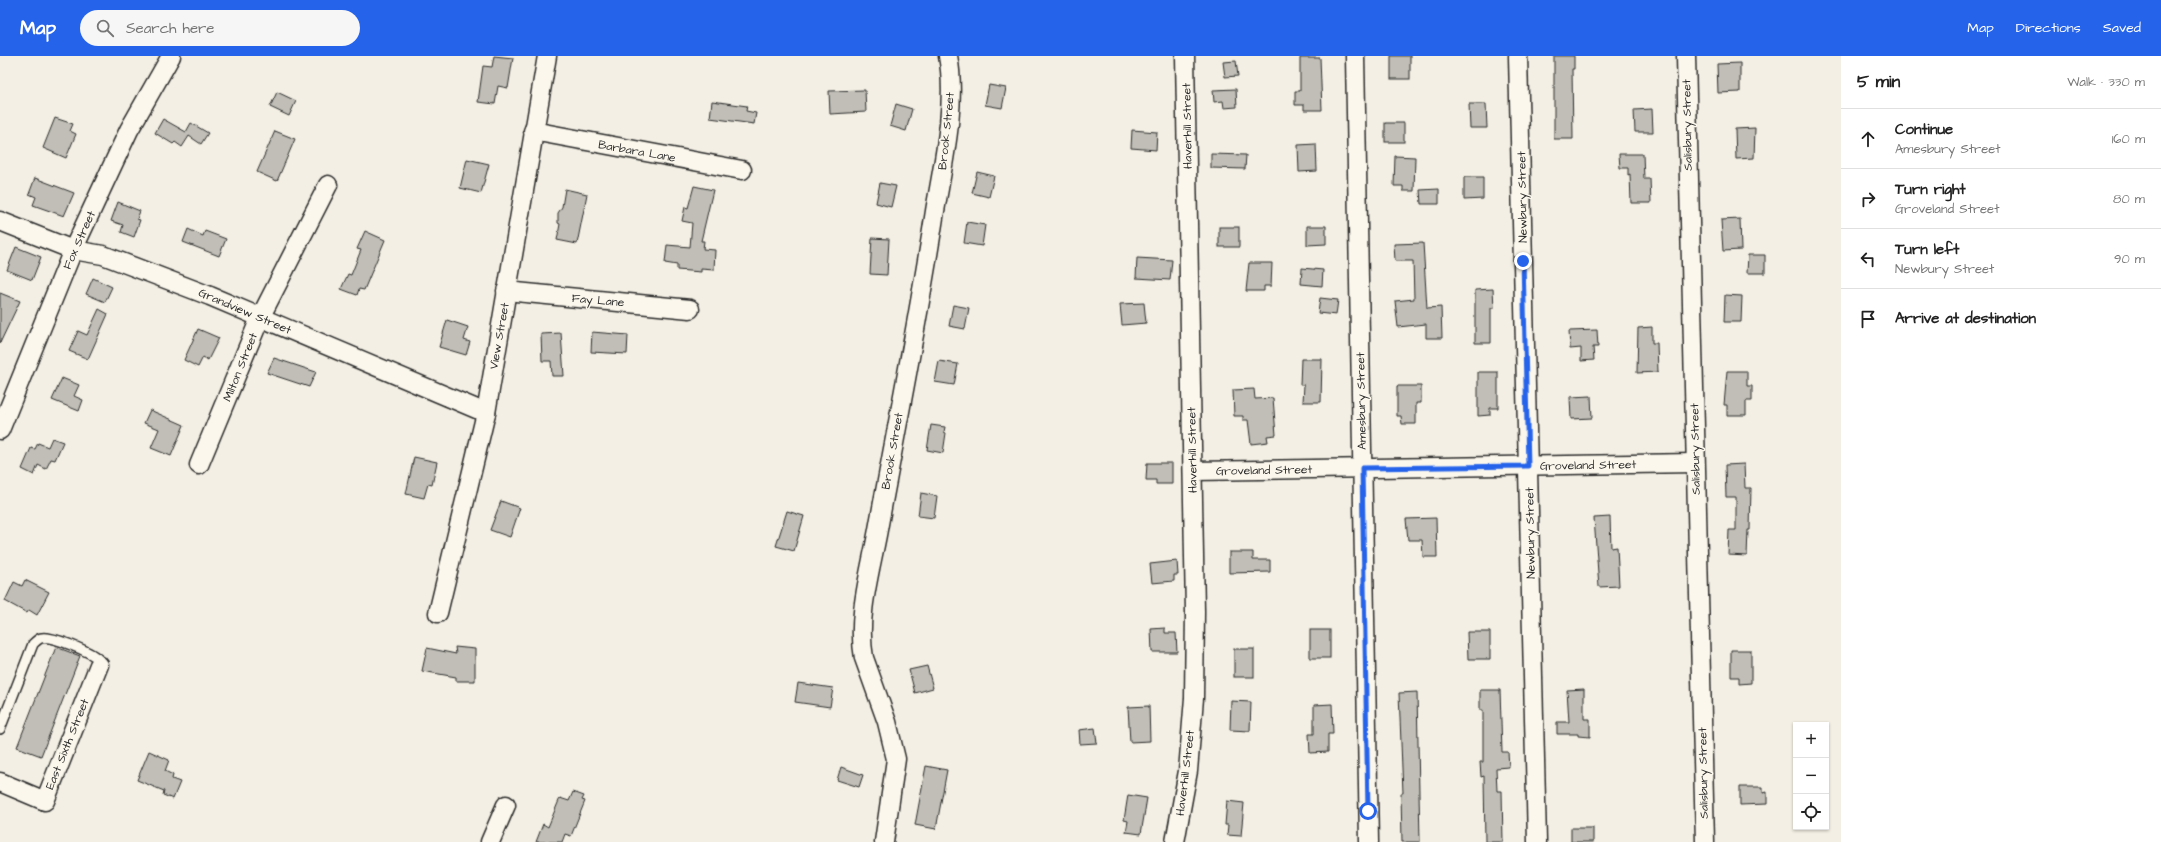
<!DOCTYPE html>
<html lang="en">
<head>
<meta charset="utf-8">
<style>
  :root { --surface:#fff; --page:#f6f6f6; --text:#222; --muted:#767676; --line:#e0e0e0; --accent:#2563eb }
  body { margin:0; font-family:"Architects Daughter",sans-serif; background:var(--page); color:var(--text) }
  .controls { position:absolute; right:12px; bottom:12px; display:grid; overflow:hidden; border-radius:0px; box-shadow:0 1px 3px #0004 }
  .controls button { width:36px; height:36px; display:grid; place-items:center; padding:0; border:0; border-bottom:1px solid var(--line); background:var(--surface); color:var(--text); font:20px sans-serif }
  .stop { position:absolute; width:12px; height:12px; margin:-9px; border:3px solid #2563eb; border-radius:50%; background:#fff }
  .stop.end { background:#2563eb; border-color:#fff; box-shadow:0 1px 4px #0008 }
  .list { margin:0; padding:0; list-style:none }
  h2 { display:flex; justify-content:space-between; align-items:center; height:52px; margin:0; padding:0 16px; font-size:17px }
  h2 small { font-size:13px; font-weight:400; color:var(--muted) }
  .list li { display:grid; grid-template-columns:26px 1fr auto; gap:12px; align-items:center; box-sizing:border-box; height:60px; padding:0 16px; border-top:1px solid var(--line) }
  .list b { display:block; font-size:15px; white-space:nowrap }
  .list p { margin:0; font-size:13px; white-space:nowrap; color:var(--muted) }
  .list em { font-size:13px; font-style:normal; color:var(--muted) }
  .icon { flex:none; width:22px; height:22px; fill:none; stroke:currentColor; stroke-width:2; stroke-linecap:round; stroke-linejoin:round }
  .map { position:relative; flex:none; width:1841px; height:786px; overflow:hidden }
  header { display:flex; align-items:center; gap:24px; box-sizing:border-box; height:56px; padding:0 20px; background:var(--accent); color:#fff }
  header strong { font-size:19px }
  nav { display:flex; gap:22px; margin-inline-start:auto; font-size:14px }
  .search { width:280px; height:36px; background:var(--page); display:flex; align-items:center; gap:10px; box-sizing:border-box; padding:0 14px; border-radius:22px; color:var(--muted); font-size:15px }
  main { display:flex }
  aside { flex:1; background:var(--surface) }
  .map>svg:first-child { display:block }
  .building { fill:#c0beb6; stroke:#2b2b2b }
  .lines { fill:none; stroke-linecap:round; stroke-linejoin:round }
  .service-casing { stroke:#2b2b2b; stroke-width:12 }
  .minor-casing { stroke:#2b2b2b; stroke-width:21 }
  .service { stroke:#fbf7ec; stroke-width:9 }
  .minor { stroke:#fbf7ec; stroke-width:18 }
  .route { stroke:#2563eb; stroke-width:5 }
  .labels { text-anchor:middle; stroke-width:3; stroke-linejoin:round; paint-order:stroke }
  .street-label { font-size:12px; fill:#2b2b2b; stroke:#fbf7ec }
</style>
</head>
<body>
<header>
<strong>Map</strong>
<div class="search"><svg class="icon" aria-label="search" viewBox="0 0 24 24"><circle cx="10" cy="10" r="6"/><path d="M15 15l6 6"/></svg>Search here</div>
<nav><a>Map</a><a>Directions</a><a>Saved</a></nav>
</header>
<main>
<div class="map">
<svg width="1841" height="786" viewBox="0 0 1841 786">
  <rect width="100%" height="100%" fill="#f3efe4"/>
  <filter id="ink" filterUnits="userSpaceOnUse"><feTurbulence type="fractalNoise" baseFrequency=".025" numOctaves="2"/><feDisplacementMap in="SourceGraphic" scale="8" xChannelSelector="R" yChannelSelector="G"/><feConvolveMatrix kernelMatrix="1 2 1 2 8 2 1 2 1" color-interpolation-filters="sRGB"/></filter>
  <g filter="url(#ink)">
    <!-- building -->
    <g class="building">
      <polygon points="494,0 513,2 508,32 498,30 495,48 478,46 483,10 492,11"/>
      <rect x="1391" y="0" width="19" height="23"/>
      <polygon points="1554,0 1574,0 1574,13 1572,13 1573,83 1554,83"/>
      <polygon points="1300,2 1320,2 1322,54 1304,54 1304,49 1295,49 1295,35 1300,35"/>
      <polygon points="1236,5 1238,20 1225,21 1223,6"/>
      <polygon points="1740,7 1740,36 1718,37 1717,8"/>
      <polygon points="989,29 1006,32 1002,52 985,49"/>
      <polygon points="1236,33 1237,51 1224,52 1223,45 1214,46 1213,34"/>
      <polygon points="865,34 866,56 830,58 829,35"/>
      <polygon points="277,36 296,45 289,60 270,51"/>
      <polygon points="712,45 747,50 746,55 756,57 754,68 710,62"/>
      <polygon points="896,48 912,53 906,75 890,70"/>
      <polygon points="1469,48 1486,48 1487,72 1470,72"/>
      <polygon points="1652,53 1653,76 1635,76 1634,54"/>
      <polygon points="55,62 73,68 70,75 76,78 66,102 43,92"/>
      <polygon points="163,63 186,76 191,67 208,77 201,88 189,80 182,91 175,86 173,88 155,77"/>
      <rect x="1385" y="67" width="19" height="19"/>
      <polygon points="1755,72 1754,102 1736,103 1735,73"/>
      <polygon points="1132,74 1157,76 1156,94 1131,92"/>
      <polygon points="275,75 295,83 277,125 257,116"/>
      <polygon points="1316,88 1317,115 1299,116 1298,89"/>
      <polygon points="1211,98 1246,99 1245,113 1211,112"/>
      <polygon points="1619,98 1643,98 1644,123 1650,123 1651,147 1631,147 1630,118 1628,119 1628,112 1620,112"/>
      <polygon points="1395,100 1415,101 1414,135 1403,135 1403,130 1394,130"/>
      <polygon points="467,103 489,108 481,137 460,132"/>
      <polygon points="977,116 994,120 989,141 972,137"/>
      <polygon points="1464,121 1483,121 1483,143 1464,144"/>
      <polygon points="35,122 74,137 64,160 33,149 36,141 29,138"/>
      <polygon points="880,127 896,130 891,151 876,147"/>
      <polygon points="694,130 713,134 701,185 704,185 703,193 715,194 714,214 701,213 701,216 677,214 677,209 665,207 667,189 690,191 692,167 682,165 685,151 688,152"/>
      <polygon points="565,133 587,138 577,188 557,184 560,168 558,167 558,157 562,151"/>
      <polygon points="1439,133 1439,148 1421,148 1420,134"/>
      <polygon points="118,146 140,155 137,163 140,164 134,181 121,176 123,169 111,165"/>
      <polygon points="1740,163 1741,194 1723,195 1721,164"/>
      <polygon points="967,166 985,169 982,190 964,187"/>
      <polygon points="1307,170 1326,170 1326,188 1307,189"/>
      <rect x="1219" y="171" width="20" height="20"/>
      <polygon points="188,173 203,180 205,175 226,183 219,200 183,186"/>
      <polygon points="365,175 385,184 364,234 359,233 357,239 341,233 348,218 351,219 361,194 357,193"/>
      <polygon points="872,182 889,183 887,219 870,218"/>
      <polygon points="1423,187 1427,252 1441,251 1442,282 1426,282 1426,268 1398,271 1395,245 1414,243 1413,205 1395,205 1394,188"/>
      <polygon points="16,191 41,201 32,224 7,214"/>
      <polygon points="1748,199 1765,199 1765,217 1747,217"/>
      <polygon points="1137,202 1172,204 1170,224 1136,222"/>
      <polygon points="1249,207 1272,207 1271,230 1264,230 1264,235 1246,235"/>
      <polygon points="1302,212 1323,214 1322,230 1301,228"/>
      <polygon points="93,222 112,231 105,246 86,238"/>
      <polygon points="1493,233 1494,252 1491,252 1491,287 1475,287 1475,234"/>
      <polygon points="0,237 20,245 0,287"/>
      <polygon points="1725,239 1742,240 1741,266 1724,266"/>
      <polygon points="1320,242 1338,244 1336,259 1318,257"/>
      <polygon points="1144,247 1146,267 1122,269 1120,248"/>
      <polygon points="953,249 969,252 965,273 949,270"/>
      <polygon points="99,253 108,258 88,303 69,295 78,275 87,279"/>
      <polygon points="447,264 468,271 464,284 470,286 466,299 439,291"/>
      <polygon points="1652,271 1652,287 1657,287 1658,316 1637,317 1638,272"/>
      <polygon points="198,273 219,282 208,304 203,301 198,311 184,304"/>
      <polygon points="1597,274 1598,291 1593,291 1594,304 1581,305 1581,292 1570,293 1569,275"/>
      <polygon points="592,276 628,279 627,298 591,296"/>
      <polygon points="561,277 564,320 552,320 551,305 542,305 541,278"/>
      <polygon points="274,302 316,316 309,331 267,317"/>
      <polygon points="1301,303 1322,303 1321,346 1303,346 1304,329 1300,329"/>
      <polygon points="939,305 958,308 954,329 935,326"/>
      <polygon points="1727,315 1747,315 1747,330 1752,330 1752,345 1746,345 1746,359 1727,359 1727,349 1724,349"/>
      <polygon points="1478,316 1498,316 1498,352 1490,352 1490,359 1478,360"/>
      <polygon points="62,322 79,329 74,340 83,344 79,355 52,344"/>
      <polygon points="1397,330 1421,330 1421,347 1416,347 1416,368 1402,368 1401,360 1397,360"/>
      <polygon points="1254,333 1255,343 1273,342 1276,379 1267,380 1268,386 1251,388 1248,364 1243,364 1243,360 1234,360 1233,334"/>
      <polygon points="1591,340 1592,362 1571,363 1570,341"/>
      <polygon points="150,354 184,369 171,400 151,392 159,373 144,367"/>
      <polygon points="931,369 945,371 944,376 946,377 943,397 927,394"/>
      <polygon points="52,382 63,386 55,404 51,403 46,413 38,409 34,419 22,413 31,392 35,393 38,387 48,391"/>
      <polygon points="414,401 437,406 432,429 428,428 424,442 406,438"/>
      <polygon points="1147,407 1172,407 1172,428 1156,428 1156,424 1146,424"/>
      <polygon points="1744,408 1745,432 1751,432 1750,474 1748,474 1747,500 1728,499 1729,474 1736,474 1736,441 1726,441 1725,409"/>
      <polygon points="921,437 937,440 934,462 918,460"/>
      <polygon points="501,445 520,452 510,481 490,474"/>
      <polygon points="787,455 804,460 794,495 776,490"/>
      <polygon points="1610,461 1611,492 1617,491 1619,530 1599,531 1594,462"/>
      <polygon points="1436,462 1437,501 1423,501 1422,484 1408,484 1406,463"/>
      <polygon points="1229,496 1253,496 1253,504 1270,504 1270,516 1229,517"/>
      <polygon points="1177,505 1178,519 1174,519 1174,525 1152,527 1150,508"/>
      <polygon points="25,524 49,536 37,559 29,554 27,557 5,545 14,526 22,530"/>
      <polygon points="1165,572 1165,577 1176,577 1177,596 1152,596 1151,573"/>
      <rect x="1310" y="574" width="20" height="28"/>
      <polygon points="1467,576 1490,576 1490,603 1468,603"/>
      <polygon points="56,591 80,600 41,700 17,691"/>
      <polygon points="455,591 475,593 475,625 456,625 456,621 422,615 427,592 456,598"/>
      <rect x="1234" y="593" width="20" height="28"/>
      <polygon points="1731,594 1751,594 1751,627 1739,628 1739,621 1731,621"/>
      <polygon points="927,610 933,632 915,637 909,614"/>
      <polygon points="798,627 833,632 830,651 795,646"/>
      <polygon points="1584,633 1584,663 1590,663 1590,681 1578,680 1578,678 1557,678 1557,666 1569,666 1567,634"/>
      <polygon points="1480,634 1500,634 1502,696 1508,696 1509,711 1496,712 1497,735 1502,735 1503,786 1485,786 1484,720 1481,721 1480,706 1483,706 1483,654 1480,654"/>
      <polygon points="1417,636 1420,786 1402,786 1401,737 1403,737 1399,637"/>
      <polygon points="1231,645 1251,646 1250,675 1230,674"/>
      <polygon points="1332,648 1333,678 1328,678 1328,696 1310,697 1309,678 1314,678 1314,649"/>
      <polygon points="1149,650 1150,685 1130,686 1128,651"/>
      <polygon points="1095,672 1097,687 1080,688 1079,674"/>
      <polygon points="149,695 169,704 165,715 173,719 172,723 180,726 173,743 163,739 164,735 137,724"/>
      <polygon points="926,710 947,714 936,773 915,769"/>
      <polygon points="841,711 863,719 859,731 837,724"/>
      <polygon points="1740,731 1763,731 1763,737 1767,736 1767,748 1740,749"/>
      <polygon points="573,736 584,740 582,744 585,745 571,780 565,778 562,786 536,786 543,768 548,771 560,742 569,745"/>
      <polygon points="1128,739 1147,742 1141,778 1126,776 1128,765 1124,764"/>
      <polygon points="1227,745 1244,747 1241,780 1227,779 1228,769 1225,769"/>
      <rect x="1571" y="772" width="22" height="14"/>
    </g>
    <g class="lines">
      <defs>
        <path id="service" d="M0 673 33 588C35 586 38 583 41 582 51 579 91 596 98 603L99 609"/>
        <g id="minor">
          <polyline points="1355,0 1369,786"/>
          <polyline points="1518,0 1537,786"/>
          <polyline points="1686,0 1705,786"/>
          <polyline points="533,75 742,114"/>
          <polyline points="0,165 73,194 103,199 210,240 486,357"/>
          <polyline points="506,235 690,253"/>
          <polyline points="0,374 73,194 129,74 171,0"/>
          <polyline points="199,409 260,262 328,129"/>
          <polyline points="1193,415 1695,407"/>
          <polyline points="438,557 486,357 547,0"/>
          <polyline points="0,726 45,745 99,609"/>
          <polyline points="490,786 506,749"/>
          <path d="M884 786 896 703 887 666 864 602C856 559 872 510 879 468 898 364 919 260 935 155 943 108 957 47 948 0"/>
          <polyline points="1175,786 1188,715 1194,642 1195,556 1185,0"/>
        </g>
      </defs>
      <!-- service casing -->
      <use href="#service" class="service-casing"/>
      <!-- minor casing -->
      <use href="#minor" class="minor-casing"/>
      <!-- service -->
      <use href="#service" class="service"/>
      <!-- minor -->
      <use href="#minor" class="minor"/>
    </g>
  </g>
  <g class="lines" filter="url(#ink)">
    <!-- route -->
    <polyline class="route" points="1368,755 1362,412 1528,410 1523,205"/>
  </g>
  <g class="labels">
    <!-- street labels -->
    <g class="street-label">
      <text transform="translate(1687 69) rotate(-91)" y="4">Salisbury Street</text>
      <text transform="translate(1187 70) rotate(-91)" y="4">Haverhill Street</text>
      <text transform="translate(946 75) rotate(-84)" y="4">Brook Street</text>
      <text transform="translate(637 95) rotate(10)" y="4">Barbara Lane</text>
      <text transform="translate(1522 141) rotate(-91)" y="4">Newbury Street</text>
      <text transform="translate(79 184) rotate(-66)" y="4">Fox Street</text>
      <text transform="translate(598 244) rotate(5)" y="4">Fay Lane</text>
      <text transform="translate(245 255) rotate(23)" y="4">Grandview Street</text>
      <text transform="translate(499 280) rotate(-80)" y="4">View Street</text>
      <text transform="translate(240 311) rotate(-68)" y="4">Milton Street</text>
      <text transform="translate(1361 345) rotate(-91)" y="4">Amesbury Street</text>
      <text transform="translate(1695 393) rotate(-91)" y="4">Salisbury Street</text>
      <text transform="translate(1192 394) rotate(-91)" y="4">Haverhill Street</text>
      <text transform="translate(892 395) rotate(-80)" y="4">Brook Street</text>
      <text transform="translate(1588 409) rotate(-1)" y="4">Groveland Street</text>
      <text transform="translate(1264 414) rotate(-1)" y="4">Groveland Street</text>
      <text transform="translate(1530 477) rotate(-91)" y="4">Newbury Street</text>
      <text transform="translate(67 688) rotate(-68)" y="4">East Sixth Street</text>
      <text transform="translate(1185 717) rotate(-83)" y="4">Haverhill Street</text>
      <text transform="translate(1703 717) rotate(-91)" y="4">Salisbury Street</text>
    </g>
  </g>
</svg>
<div class="controls">
<button>+</button>
<button>−</button>
<button><svg class="icon" aria-label="locate" viewBox="0 0 24 24"><circle cx="12" cy="12" r="6"/><path d="M12 2v4M12 18v4M2 12h4M18 12h4"/></svg></button>
</div>
<div class="stop" style="left:1368px;top:755px"></div>
<div class="stop end" style="left:1523px;top:205px"></div>
</div>
<aside>
<h2>5 min<small>Walk · 330 m</small></h2>
<ul class="list">
<li><svg class="icon" aria-label="ahead" viewBox="0 0 24 24"><path d="M12 20V5M6 11l6-6 6 6"/></svg><div><b>Continue</b><p>Amesbury Street</p></div><em>160 m</em></li>
<li><svg class="icon" aria-label="right" viewBox="0 0 24 24"><path d="M7 20v-9h11M14 6l5 5-5 5"/></svg><div><b>Turn right</b><p>Groveland Street</p></div><em>80 m</em></li>
<li><svg class="icon" aria-label="left" viewBox="0 0 24 24"><path d="M17 20v-9H6M10 6l-5 5 5 5"/></svg><div><b>Turn left</b><p>Newbury Street</p></div><em>90 m</em></li>
<li><svg class="icon" aria-label="arrive" viewBox="0 0 24 24"><path d="M6 21V4h12l-3 4 3 4H6"/></svg><div><b>Arrive at destination</b></div></li>
</ul>
</aside>
</main>
</body>
</html>
